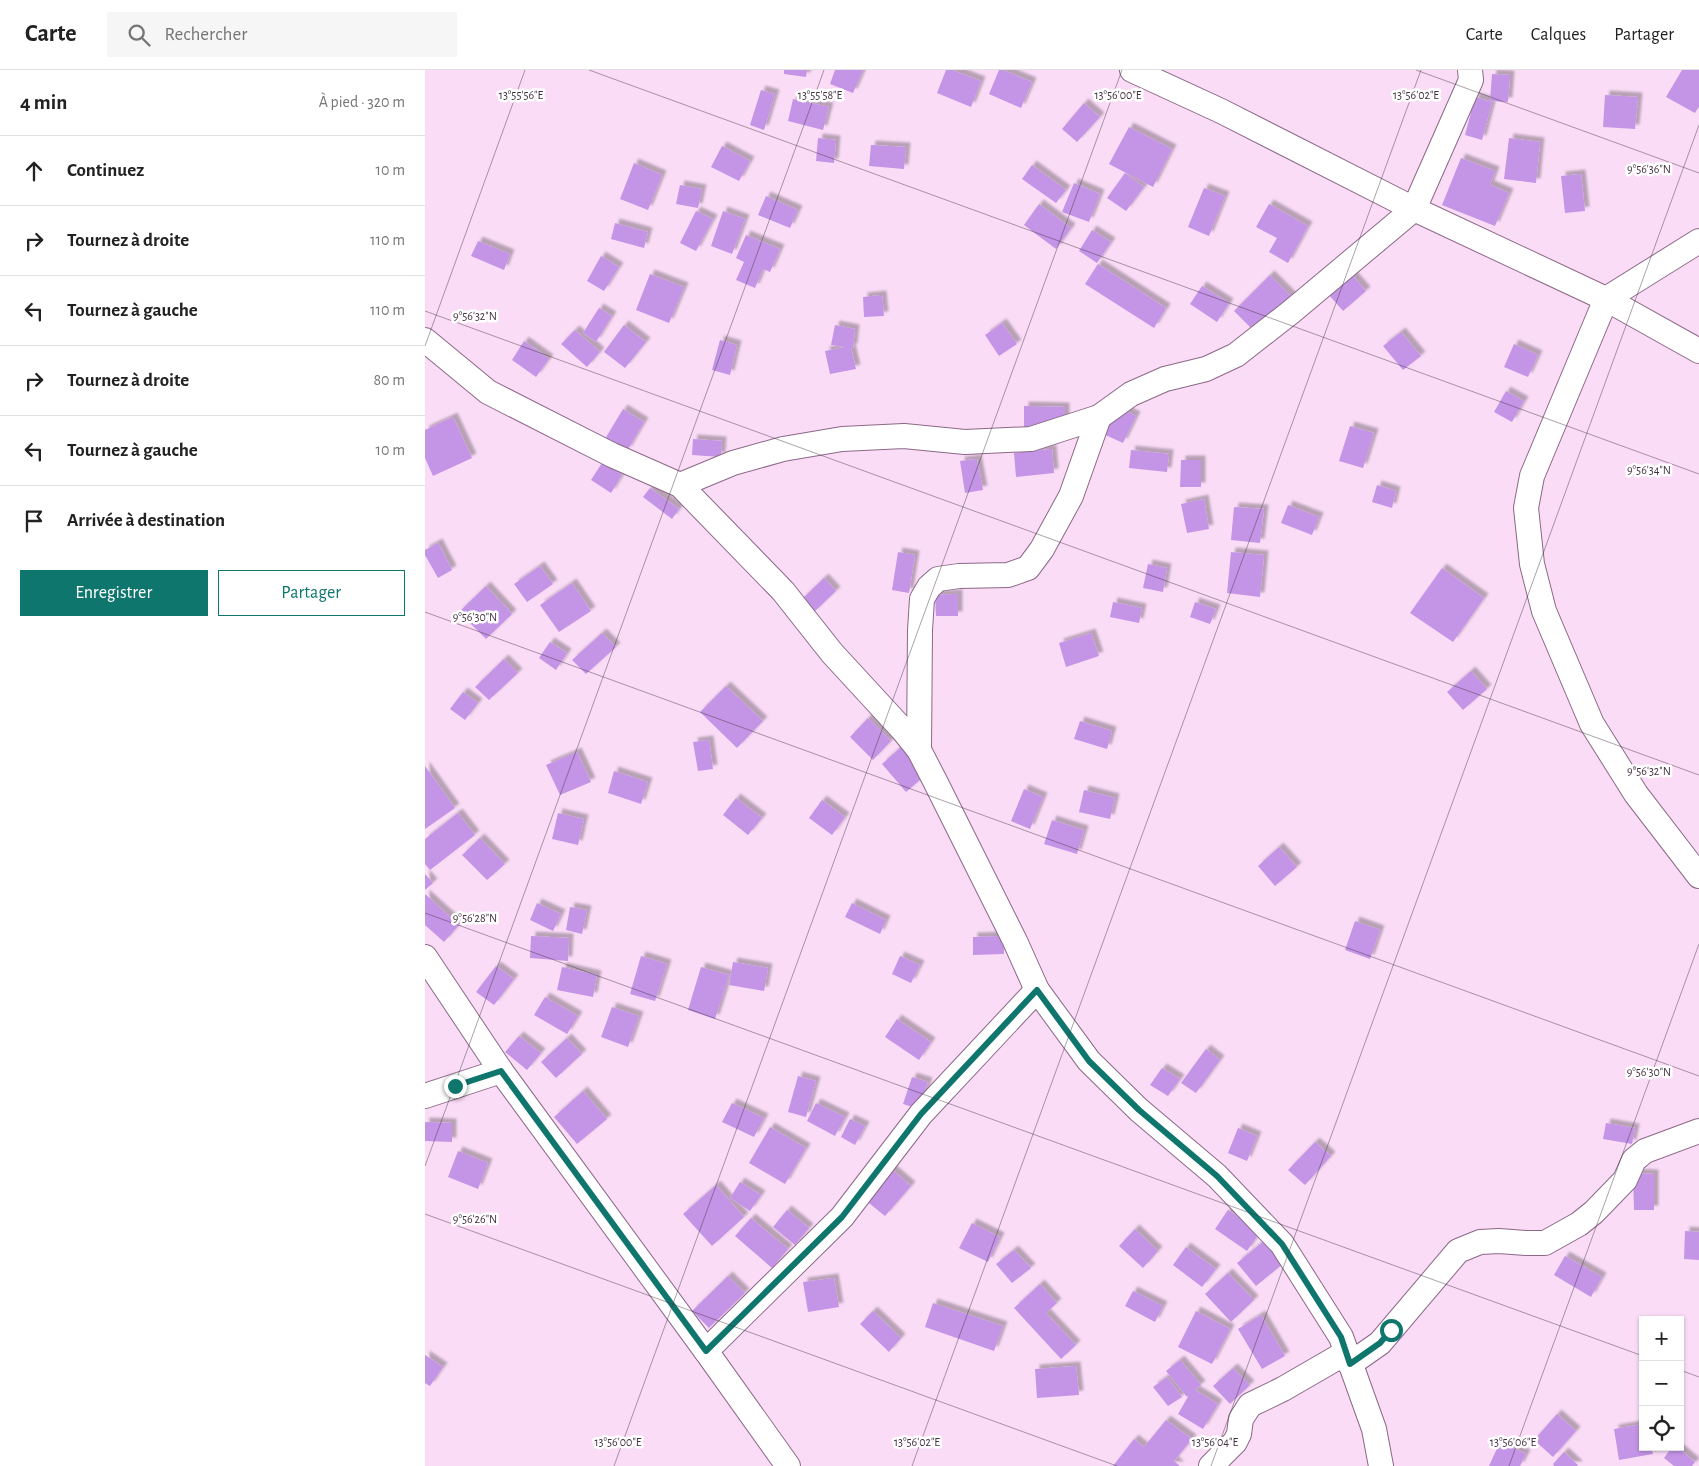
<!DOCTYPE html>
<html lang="fr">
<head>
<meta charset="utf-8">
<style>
  :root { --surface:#fff; --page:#f6f6f6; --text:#222; --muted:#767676; --line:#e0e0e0; --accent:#0f766e }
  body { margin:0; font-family:"Alegreya Sans",sans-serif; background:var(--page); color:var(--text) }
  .controls { position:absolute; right:15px; bottom:15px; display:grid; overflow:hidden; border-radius:0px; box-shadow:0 1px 4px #0004 }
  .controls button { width:45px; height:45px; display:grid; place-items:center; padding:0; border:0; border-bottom:1px solid var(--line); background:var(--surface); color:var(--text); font:25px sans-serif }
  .stop { position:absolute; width:15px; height:15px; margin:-11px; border:4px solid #0f766e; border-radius:50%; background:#fff }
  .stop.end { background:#0f766e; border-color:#fff; box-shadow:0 1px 5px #0008 }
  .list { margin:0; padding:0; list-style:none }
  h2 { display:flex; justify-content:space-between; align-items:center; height:65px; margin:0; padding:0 20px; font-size:21px }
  h2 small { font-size:16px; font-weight:400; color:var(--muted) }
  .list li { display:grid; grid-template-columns:32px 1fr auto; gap:15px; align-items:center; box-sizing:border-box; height:70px; padding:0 20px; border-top:1px solid var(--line) }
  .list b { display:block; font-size:19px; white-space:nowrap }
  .list em { font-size:16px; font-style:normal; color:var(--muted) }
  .actions { display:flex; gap:10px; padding:15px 20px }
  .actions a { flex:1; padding:11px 0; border:1px solid var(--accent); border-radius:0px; text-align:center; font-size:18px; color:var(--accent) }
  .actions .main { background:var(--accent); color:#fff }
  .icon { flex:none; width:28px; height:28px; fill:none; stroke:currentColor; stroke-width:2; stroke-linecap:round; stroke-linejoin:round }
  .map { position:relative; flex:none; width:1274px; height:1396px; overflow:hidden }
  header { display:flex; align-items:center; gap:30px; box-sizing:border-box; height:70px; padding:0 25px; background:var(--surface); border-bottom:1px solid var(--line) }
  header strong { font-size:24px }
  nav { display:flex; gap:28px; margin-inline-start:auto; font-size:18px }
  .search { width:350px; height:45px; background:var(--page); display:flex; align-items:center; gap:12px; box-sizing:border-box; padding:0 18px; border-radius:0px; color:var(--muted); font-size:19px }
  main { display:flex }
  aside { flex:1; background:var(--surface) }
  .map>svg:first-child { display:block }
  .building { fill:#c494e6; filter:url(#shadow) }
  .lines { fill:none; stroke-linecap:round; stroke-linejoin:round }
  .street-casing { stroke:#8b6887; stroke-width:26 }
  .street { stroke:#fff; stroke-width:24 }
  .route { stroke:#0f766e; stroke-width:6 }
  .ticks { fill:none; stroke:#423240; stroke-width:1; stroke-opacity:0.45 }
  .ticks-label { font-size:12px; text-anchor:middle; fill:#423240; stroke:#fff; stroke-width:5; stroke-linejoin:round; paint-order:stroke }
</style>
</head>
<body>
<header>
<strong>Carte</strong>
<div class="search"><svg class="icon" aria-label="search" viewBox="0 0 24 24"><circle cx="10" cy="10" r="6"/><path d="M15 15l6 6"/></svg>Rechercher</div>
<nav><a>Carte</a><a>Calques</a><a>Partager</a></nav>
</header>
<main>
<aside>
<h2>4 min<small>À pied · 320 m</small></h2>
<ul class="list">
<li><svg class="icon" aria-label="ahead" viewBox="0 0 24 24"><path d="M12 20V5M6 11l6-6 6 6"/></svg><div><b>Continuez</b></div><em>10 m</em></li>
<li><svg class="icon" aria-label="right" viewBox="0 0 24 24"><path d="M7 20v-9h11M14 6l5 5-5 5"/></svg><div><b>Tournez à droite</b></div><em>110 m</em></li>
<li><svg class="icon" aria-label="left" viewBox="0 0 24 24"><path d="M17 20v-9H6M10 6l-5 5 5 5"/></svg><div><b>Tournez à gauche</b></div><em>110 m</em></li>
<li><svg class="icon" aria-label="right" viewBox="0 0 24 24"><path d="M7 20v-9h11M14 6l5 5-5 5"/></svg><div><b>Tournez à droite</b></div><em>80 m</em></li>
<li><svg class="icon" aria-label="left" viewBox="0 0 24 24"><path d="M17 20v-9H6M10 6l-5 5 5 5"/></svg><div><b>Tournez à gauche</b></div><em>10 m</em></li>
<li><svg class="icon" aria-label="arrive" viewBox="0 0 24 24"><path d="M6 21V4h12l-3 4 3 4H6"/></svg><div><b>Arrivée à destination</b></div></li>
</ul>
<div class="actions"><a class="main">Enregistrer</a><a>Partager</a></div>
</aside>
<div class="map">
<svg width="1274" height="1396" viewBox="0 0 1274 1396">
  <defs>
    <filter id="shadow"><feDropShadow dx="4.5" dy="-4.5" stdDeviation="1" flood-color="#0004"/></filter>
  </defs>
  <rect width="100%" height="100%" fill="#fbdcf7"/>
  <!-- building -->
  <g class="building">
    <polygon points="359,0 382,0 381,7 359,4"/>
    <polygon points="410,0 438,0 428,23 405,14"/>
    <polygon points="521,0 527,0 556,11 546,37 512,23"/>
    <polygon points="574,0 578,0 607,12 596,38 564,24"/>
    <polygon points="1257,0 1274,0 1274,36 1270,43 1241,27"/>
    <polygon points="1067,4 1085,5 1083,32 1065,31"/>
    <polygon points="336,20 350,24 339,60 325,55"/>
    <polygon points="1180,25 1213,27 1210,59 1178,57"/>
    <polygon points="1050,27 1067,32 1057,70 1040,65"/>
    <polygon points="368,29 404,37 398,60 363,51"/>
    <polygon points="659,33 675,47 652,72 637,59"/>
    <polygon points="704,57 747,79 728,117 684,94"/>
    <polygon points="393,68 411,70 409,93 391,91"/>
    <polygon points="1084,68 1115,72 1111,113 1079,109"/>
    <polygon points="446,75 481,77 479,99 444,96"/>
    <polygon points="297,76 325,91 314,111 286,97"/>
    <polygon points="1036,88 1070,101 1065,115 1084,123 1070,156 1017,135"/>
    <polygon points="209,93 237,105 223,140 195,129"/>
    <polygon points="607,95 641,120 631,133 597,109"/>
    <polygon points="700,103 719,117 701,141 682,128"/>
    <polygon points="1156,104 1160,141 1140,143 1136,106"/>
    <polygon points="649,113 675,124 664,152 637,142"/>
    <polygon points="255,115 277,119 273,138 251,134"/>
    <polygon points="779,118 800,126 784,166 763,157"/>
    <polygon points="341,126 373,140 365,158 333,145"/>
    <polygon points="614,134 646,158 631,179 599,155"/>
    <polygon points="844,134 883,156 863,193 844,182 852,168 831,157"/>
    <polygon points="271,141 288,149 271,181 255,173"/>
    <polygon points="298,141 320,149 307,184 286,176"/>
    <polygon points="190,153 223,162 219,178 186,169"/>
    <polygon points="667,160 686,172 672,193 654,181"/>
    <polygon points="321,165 355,179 345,202 338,199 330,218 311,210 319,192 311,188"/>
    <polygon points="53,171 85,184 79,200 46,186"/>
    <polygon points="176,186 194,197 179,221 162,211"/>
    <polygon points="673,194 741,238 729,258 660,214"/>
    <polygon points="225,204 259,217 244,253 211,240"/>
    <polygon points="845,205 867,227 831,263 809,241"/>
    <polygon points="927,205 941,221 918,241 904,225"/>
    <polygon points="777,216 804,233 792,252 765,234"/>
    <polygon points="457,225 459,246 439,247 438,227"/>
    <polygon points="174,238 187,246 171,272 158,263"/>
    <polygon points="577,253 592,274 574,286 560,265"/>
    <polygon points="199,255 221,272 200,298 179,282"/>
    <polygon points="410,255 430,259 428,278 426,278 431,299 405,304 400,281 420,277 406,275"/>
    <polygon points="150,260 175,282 162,297 136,274"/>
    <polygon points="976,262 996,286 978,300 958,276"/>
    <polygon points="295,270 312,275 305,305 287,300"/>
    <polygon points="99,271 124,289 111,307 87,290"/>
    <polygon points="1089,274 1113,285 1103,307 1079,297"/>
    <polygon points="1081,321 1099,331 1087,352 1069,342"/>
    <polygon points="688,335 711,346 698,373 674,362"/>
    <polygon points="599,336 640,337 640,362 599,361"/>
    <polygon points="198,339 219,352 202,381 180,369"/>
    <polygon points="28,347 47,388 8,406 0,388 0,360"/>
    <polygon points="925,356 949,363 938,398 914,391"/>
    <polygon points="268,369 297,371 296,387 267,385"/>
    <polygon points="627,379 629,403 591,407 589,383"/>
    <polygon points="706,380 744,384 742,402 704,398"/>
    <polygon points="552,389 558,420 540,423 535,391"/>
    <polygon points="756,390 776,390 776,417 755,417"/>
    <polygon points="177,393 197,405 186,423 166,410"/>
    <polygon points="952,415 971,421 967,438 947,432"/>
    <polygon points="225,418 254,439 247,449 218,427"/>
    <polygon points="779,429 784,459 762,463 756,434"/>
    <polygon points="863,435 894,447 887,465 856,453"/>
    <polygon points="809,437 839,439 835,473 806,470"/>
    <polygon points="13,473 27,500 13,508 0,485 0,480"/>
    <polygon points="473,482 490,485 484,523 467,520"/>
    <polygon points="806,482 839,485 835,527 802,523"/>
    <polygon points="723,494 742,498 738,522 718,518"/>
    <polygon points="115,496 128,514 102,532 89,514"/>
    <polygon points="1017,498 1059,528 1028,572 985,543"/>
    <polygon points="399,508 411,521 388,543 376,530"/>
    <polygon points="147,513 166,541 134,562 115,535"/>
    <polygon points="61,516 87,544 61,569 34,542"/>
    <polygon points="533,524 533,546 511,546 510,525"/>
    <polygon points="688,532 717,538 714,553 685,547"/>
    <polygon points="770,532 791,539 785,554 765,547"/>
    <polygon points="177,563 191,577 161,604 147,590"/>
    <polygon points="666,563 674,586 641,597 634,573"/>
    <polygon points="125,572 142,583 131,600 114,588"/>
    <polygon points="79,589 93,603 64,630 50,617"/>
    <polygon points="1046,601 1062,619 1038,640 1022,622"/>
    <polygon points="301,616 338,651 312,678 275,642"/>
    <polygon points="38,622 53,633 40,650 25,639"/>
    <polygon points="443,648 466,671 448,690 425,667"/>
    <polygon points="655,651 687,661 682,679 649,669"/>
    <polygon points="284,670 288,699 273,701 268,672"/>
    <polygon points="476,677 501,705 481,722 457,694"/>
    <polygon points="152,682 166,712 135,725 121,695"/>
    <polygon points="0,696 30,738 0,759"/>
    <polygon points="189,701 223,712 216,734 183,723"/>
    <polygon points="599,719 618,727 605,759 586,751"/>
    <polygon points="659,720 690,728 685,749 654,742"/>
    <polygon points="311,728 337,748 323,765 298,745"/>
    <polygon points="397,730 420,747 407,765 384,748"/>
    <polygon points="33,743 50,765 5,800 0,794 0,769"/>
    <polygon points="133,743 159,749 153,775 127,769"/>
    <polygon points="627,750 659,760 652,784 619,774"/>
    <polygon points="55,768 80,794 62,810 37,785"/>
    <polygon points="854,777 872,797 850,816 833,796"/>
    <polygon points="0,804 8,813 0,820"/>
    <polygon points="0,824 34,855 19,872 0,855"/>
    <polygon points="112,833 136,844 128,861 105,850"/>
    <polygon points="427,833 461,850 455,864 420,847"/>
    <polygon points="145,837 162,840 157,864 141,860"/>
    <polygon points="930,851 955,860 945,889 920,880"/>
    <polygon points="106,866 144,868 143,891 105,888"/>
    <polygon points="578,866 579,884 548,885 548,867"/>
    <polygon points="216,886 242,894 230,931 205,924"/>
    <polygon points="475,886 495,895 486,913 467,904"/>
    <polygon points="308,892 343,898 339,921 304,915"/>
    <polygon points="71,896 89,909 69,935 51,922"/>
    <polygon points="137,897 172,905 168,927 132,920"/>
    <polygon points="276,897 304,905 290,949 263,940"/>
    <polygon points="120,927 153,946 142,964 109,945"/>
    <polygon points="187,937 214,946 203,977 176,967"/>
    <polygon points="472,949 506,972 494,990 460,967"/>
    <polygon points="94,966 116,983 102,1000 80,982"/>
    <polygon points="142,968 157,984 131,1008 116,992"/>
    <polygon points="781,979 795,990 771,1023 756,1013"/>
    <polygon points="737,998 755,1009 743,1026 725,1015"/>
    <polygon points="373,1006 391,1011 381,1047 363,1042"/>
    <polygon points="487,1007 503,1012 494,1039 478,1034"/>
    <polygon points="158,1021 182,1049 152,1074 129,1047"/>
    <polygon points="307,1033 339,1048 329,1067 297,1052"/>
    <polygon points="391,1033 420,1047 410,1066 382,1051"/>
    <polygon points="425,1049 440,1056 430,1075 416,1067"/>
    <polygon points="0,1052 27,1053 27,1072 0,1071"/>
    <polygon points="1181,1053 1210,1058 1207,1074 1178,1069"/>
    <polygon points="345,1057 381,1078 360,1114 324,1093"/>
    <polygon points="813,1058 832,1066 822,1091 803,1083"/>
    <polygon points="890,1072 906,1086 880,1115 863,1100"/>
    <polygon points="33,1081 63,1093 53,1119 23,1107"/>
    <polygon points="465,1098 486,1116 460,1146 439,1129"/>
    <polygon points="1208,1103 1229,1104 1229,1140 1209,1140"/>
    <polygon points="315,1112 336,1125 325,1141 305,1128"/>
    <polygon points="291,1115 319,1147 287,1176 258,1144"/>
    <polygon points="362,1140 384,1158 370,1175 348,1157"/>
    <polygon points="803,1140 835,1162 822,1181 790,1159"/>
    <polygon points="326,1148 363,1179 347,1198 310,1166"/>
    <polygon points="547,1153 575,1167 563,1192 534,1178"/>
    <polygon points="710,1159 733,1181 718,1198 694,1176"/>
    <polygon points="1260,1161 1274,1162 1274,1190 1259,1189"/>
    <polygon points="840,1170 859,1193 831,1216 812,1193"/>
    <polygon points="761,1177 791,1199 777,1217 748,1195"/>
    <polygon points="589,1180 606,1198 587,1213 571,1194"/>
    <polygon points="1140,1186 1177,1207 1166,1227 1129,1205"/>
    <polygon points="803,1203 829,1230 806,1252 780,1224"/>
    <polygon points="303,1206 320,1223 284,1258 267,1241"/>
    <polygon points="409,1208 414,1237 383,1242 378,1212"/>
    <polygon points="615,1214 632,1233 621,1243 651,1275 636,1289 589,1238"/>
    <polygon points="708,1221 738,1236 730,1252 700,1236"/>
    <polygon points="508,1233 578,1256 569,1281 500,1257"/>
    <polygon points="448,1241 476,1268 464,1282 435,1254"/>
    <polygon points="771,1241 805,1259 787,1294 753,1277"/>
    <polygon points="836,1245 860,1286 837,1299 813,1259"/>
    <polygon points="0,1285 18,1297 5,1316 0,1313"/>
    <polygon points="755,1290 776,1315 770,1320 793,1334 778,1359 753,1344 764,1325 762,1327 741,1301"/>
    <polygon points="651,1296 654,1325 612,1328 610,1299"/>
    <polygon points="808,1298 825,1315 805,1334 788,1316"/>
    <polygon points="742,1307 757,1327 743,1336 728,1317"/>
    <polygon points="1132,1344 1151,1361 1128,1387 1109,1370"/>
    <polygon points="741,1350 767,1369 749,1391 755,1396 688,1396 709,1369 719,1377"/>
    <polygon points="1218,1354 1218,1377 1226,1377 1228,1384 1194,1390 1189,1359"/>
    <polygon points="1075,1372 1101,1384 1095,1396 1064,1396"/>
    <polygon points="1247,1377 1252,1377 1270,1392 1267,1396 1249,1396 1239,1388"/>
    <polygon points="1139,1382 1153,1395 1152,1396 1129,1396 1128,1394"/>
  </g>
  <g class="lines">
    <defs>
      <g id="street">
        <polyline points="707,0 796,41 989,139 1181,229 1274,281"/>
        <polyline points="1274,171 1181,229 1107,406 1101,438 1107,494 1119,541 1167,654 1211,724 1274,806"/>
        <polyline points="0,270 63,322 187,385 255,415 358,521 407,583 477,659 494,680 510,711 590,871 612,920 664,991 714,1040 792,1106 857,1174 916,1267 949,1359 956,1396"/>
        <polyline points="255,415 308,393 358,379 417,369 479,366 540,372 606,369 674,347 706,324 740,309 781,299 811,285 866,242 989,139 1046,10 1045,0"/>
        <polyline points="494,680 495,560 497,529 504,517 513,509 534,506 583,505 603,498 617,479 646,426 674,347"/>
        <polyline points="0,887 76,1001 281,1281 363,1396"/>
        <polyline points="0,1026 76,1001"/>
        <polyline points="281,1281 417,1147 496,1044 612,920"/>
        <polyline points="925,1294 955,1273 1033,1181 1055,1172 1074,1171 1101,1173 1120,1173 1154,1154 1169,1142 1200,1110 1209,1090 1220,1081 1274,1061"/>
        <polyline points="786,1396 810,1372 814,1364 816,1349 825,1335 858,1319 922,1282"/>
      </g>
    </defs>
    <!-- street casing -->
    <use href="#street" class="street-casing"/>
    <!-- street -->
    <use href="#street" class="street"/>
  </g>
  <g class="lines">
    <!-- route -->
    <polyline class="route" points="30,1016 76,1001 281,1281 417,1147 496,1044 612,920 664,991 714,1040 792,1106 857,1174 916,1267 925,1294 955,1273 966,1260"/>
  </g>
  <!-- ticks -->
  <path class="ticks" d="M164 0 1274 404M991 0 1274 103M0 241 1274 705M0 276 100 0M0 542 1274 1006M0 843 1218 1286M0 1096 399 0M0 1144 692 1396M1255 1300 1274 1307M189 1396 697 0M487 1396 996 0M786 1396 1274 55M1084 1396 1274 874"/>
  <g class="ticks-label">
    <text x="96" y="29">13°55'56"E</text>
    <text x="395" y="29">13°55'58"E</text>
    <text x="693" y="29">13°56'00"E</text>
    <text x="991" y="29">13°56'02"E</text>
    <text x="1224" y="103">9°56'36"N</text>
    <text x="50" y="250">9°56'32"N</text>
    <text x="1224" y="404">9°56'34"N</text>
    <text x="50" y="551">9°56'30"N</text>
    <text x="1224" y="705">9°56'32"N</text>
    <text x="50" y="852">9°56'28"N</text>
    <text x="1224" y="1006">9°56'30"N</text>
    <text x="50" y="1153">9°56'26"N</text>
    <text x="193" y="1376">13°56'00"E</text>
    <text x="492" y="1376">13°56'02"E</text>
    <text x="790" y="1376">13°56'04"E</text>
    <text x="1088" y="1376">13°56'06"E</text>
  </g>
</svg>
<div class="controls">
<button>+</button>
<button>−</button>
<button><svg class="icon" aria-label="locate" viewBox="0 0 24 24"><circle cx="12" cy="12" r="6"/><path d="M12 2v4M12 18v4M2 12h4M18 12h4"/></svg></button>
</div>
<div class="stop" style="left:966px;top:1260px"></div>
<div class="stop end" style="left:30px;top:1016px"></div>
</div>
</main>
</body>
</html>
